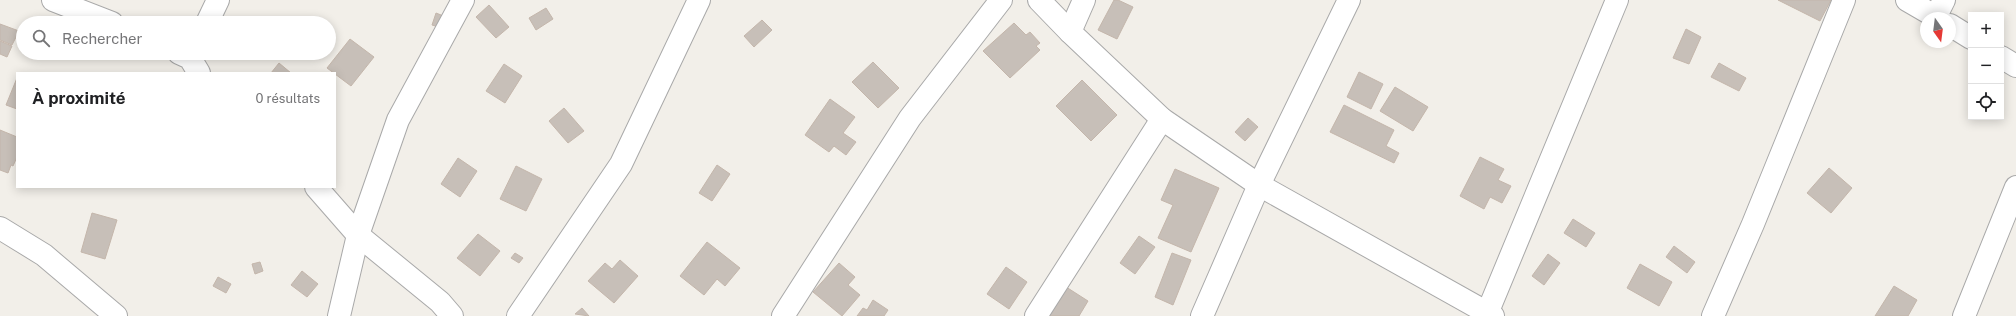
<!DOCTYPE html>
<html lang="fr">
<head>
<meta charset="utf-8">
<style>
  :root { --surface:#fff; --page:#f2f2f2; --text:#202124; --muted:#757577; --line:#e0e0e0 }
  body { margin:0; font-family:"Public Sans",sans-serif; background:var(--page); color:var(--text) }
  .controls { position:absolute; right:12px; top:12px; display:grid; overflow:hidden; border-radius:0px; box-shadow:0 2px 10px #0003 }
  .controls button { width:36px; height:36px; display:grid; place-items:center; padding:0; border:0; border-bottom:1px solid var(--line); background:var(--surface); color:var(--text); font:20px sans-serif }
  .compass { position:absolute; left:1920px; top:12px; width:36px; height:36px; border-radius:50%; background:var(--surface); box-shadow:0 2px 10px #0003; rotate:166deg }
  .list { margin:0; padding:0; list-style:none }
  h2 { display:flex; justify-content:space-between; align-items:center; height:52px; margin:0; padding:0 16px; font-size:17px }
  h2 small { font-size:13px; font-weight:400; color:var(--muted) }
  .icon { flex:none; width:22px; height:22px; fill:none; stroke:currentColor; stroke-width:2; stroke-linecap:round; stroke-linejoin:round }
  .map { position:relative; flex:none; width:2016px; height:316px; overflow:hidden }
  .search { position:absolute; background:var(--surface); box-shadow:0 2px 10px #0003; left:16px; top:16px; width:320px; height:44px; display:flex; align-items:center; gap:10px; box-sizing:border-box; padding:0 14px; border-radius:22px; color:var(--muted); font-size:15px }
  .panel { position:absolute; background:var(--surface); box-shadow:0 2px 10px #0003; left:16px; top:72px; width:320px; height:116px; border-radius:0px }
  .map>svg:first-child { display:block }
  .building { fill:#c7bfb8; stroke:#c4b6ab }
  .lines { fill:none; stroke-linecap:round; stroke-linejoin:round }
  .minor-casing { stroke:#a9a9a9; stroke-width:24 }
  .minor { stroke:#fff; stroke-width:22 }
</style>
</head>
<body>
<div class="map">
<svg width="2016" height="316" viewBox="0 0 2016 316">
  <rect width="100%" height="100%" fill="#f2efe9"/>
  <!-- building -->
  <g class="building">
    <polygon points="1114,0 1118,0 1133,7 1117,39 1098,30"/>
    <polygon points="1778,0 1831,0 1820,21"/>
    <polygon points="489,5 509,27 496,38 476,17"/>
    <polygon points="546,8 553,19 536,30 529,18"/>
    <polygon points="436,13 446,17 442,28 432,25"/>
    <polygon points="762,20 772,30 754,47 744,36"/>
    <polygon points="1014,23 1026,35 1030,32 1040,43 1036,46 1040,50 1010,78 983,51"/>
    <polygon points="0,24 19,31 12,45 0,40"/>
    <polygon points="1686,29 1701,37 1689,64 1673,58"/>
    <polygon points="350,39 374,57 351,86 327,68"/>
    <polygon points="0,41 12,46 7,57 0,54"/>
    <polygon points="873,62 899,88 878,108 852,82"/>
    <polygon points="279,63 291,73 271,73"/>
    <polygon points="1719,63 1746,78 1739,91 1711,77"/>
    <polygon points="504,64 522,76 505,103 486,91"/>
    <polygon points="1359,72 1383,84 1371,109 1347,97"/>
    <polygon points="17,78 17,109 6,105"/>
    <polygon points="1082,80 1117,115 1091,141 1056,106"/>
    <polygon points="1395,87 1428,107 1413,131 1380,111"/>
    <polygon points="830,99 855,117 843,133 856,142 846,155 834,146 829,152 805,135"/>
    <polygon points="1344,105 1394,130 1386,146 1399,153 1394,163 1330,132"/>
    <polygon points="564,108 584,131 568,143 549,121"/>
    <polygon points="1248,118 1258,127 1245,141 1235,132"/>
    <polygon points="0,130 17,137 17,157 13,166 11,165 8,173 0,170"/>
    <polygon points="1480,157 1504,169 1498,180 1511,186 1502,203 1490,197 1484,209 1460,196"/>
    <polygon points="458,158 477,171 460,197 441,184"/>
    <polygon points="717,165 730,174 712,201 699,193"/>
    <polygon points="516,166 542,179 526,211 500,199"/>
    <polygon points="1829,168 1852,188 1831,213 1807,193"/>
    <polygon points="1175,169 1219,188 1191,252 1158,238 1173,205 1161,200"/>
    <polygon points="92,213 117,220 105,259 81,252"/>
    <polygon points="1573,219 1595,233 1586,247 1564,233"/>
    <polygon points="478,234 500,251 480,276 457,258"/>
    <polygon points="1139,236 1155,247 1135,274 1120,263"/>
    <polygon points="707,242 740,268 725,286 717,279 704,295 680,276"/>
    <polygon points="1674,246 1695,262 1687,273 1666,257"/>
    <polygon points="515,253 523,258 519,263 511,258"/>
    <polygon points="1172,253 1191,260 1173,305 1155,297"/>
    <polygon points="1548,254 1560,263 1544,285 1532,276"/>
    <polygon points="620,260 638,276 614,303 588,281 605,263 612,269"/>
    <polygon points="260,262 263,271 255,274 252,264"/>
    <polygon points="839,263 855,277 848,285 860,295 842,316 813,292"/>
    <polygon points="1640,264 1672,282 1659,306 1627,288"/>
    <polygon points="1006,267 1027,282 1009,309 987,294"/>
    <polygon points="302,271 318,284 307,297 291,285"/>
    <polygon points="218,277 231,284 226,293 213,286"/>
    <polygon points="1063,285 1088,301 1079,316 1044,316"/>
    <polygon points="1894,286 1917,300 1908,316 1875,316"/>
    <polygon points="873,300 888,310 884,316 857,316 863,308 867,310"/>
    <polygon points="582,308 589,316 575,314"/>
  </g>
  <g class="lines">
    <defs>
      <g id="minor">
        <polyline points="53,0 112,23"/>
        <polyline points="1039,0 1070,32 1162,119 1259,185 1493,316"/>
        <polyline points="1907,0 1938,18"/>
        <polyline points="1936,16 1944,0"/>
        <polyline points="207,23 218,0"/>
        <polyline points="1950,25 1971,38"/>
        <polyline points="1070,32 1084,0"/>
        <polyline points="179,53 190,58 199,73"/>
        <polyline points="2001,57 2016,66"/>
        <polyline points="316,187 358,235 440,302 452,316"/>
        <polyline points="0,228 44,255 116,316"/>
        <polyline points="339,316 358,235 398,120 463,0"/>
        <polyline points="518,316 621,164 699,0"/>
        <polyline points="783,316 910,118 1001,0"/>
        <polyline points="1036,316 1162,119"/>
        <polyline points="1202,316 1259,185 1349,0"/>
        <polyline points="1486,316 1617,0"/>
        <polyline points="1713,316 1753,224 1844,0"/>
        <polyline points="1964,316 2016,187"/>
      </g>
    </defs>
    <!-- minor casing -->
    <use href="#minor" class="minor-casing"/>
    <!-- minor -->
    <use href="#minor" class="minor"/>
  </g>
</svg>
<div class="controls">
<button>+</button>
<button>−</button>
<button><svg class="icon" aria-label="locate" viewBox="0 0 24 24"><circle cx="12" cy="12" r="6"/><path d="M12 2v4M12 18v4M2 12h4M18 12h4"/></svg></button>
</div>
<svg class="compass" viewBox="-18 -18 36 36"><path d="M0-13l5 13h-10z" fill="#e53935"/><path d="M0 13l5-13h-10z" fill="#757577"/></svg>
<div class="search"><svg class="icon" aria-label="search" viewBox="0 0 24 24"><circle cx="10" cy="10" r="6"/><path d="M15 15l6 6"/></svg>Rechercher</div>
<section class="panel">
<h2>À proximité<small>0 résultats</small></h2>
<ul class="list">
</ul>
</section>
</div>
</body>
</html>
